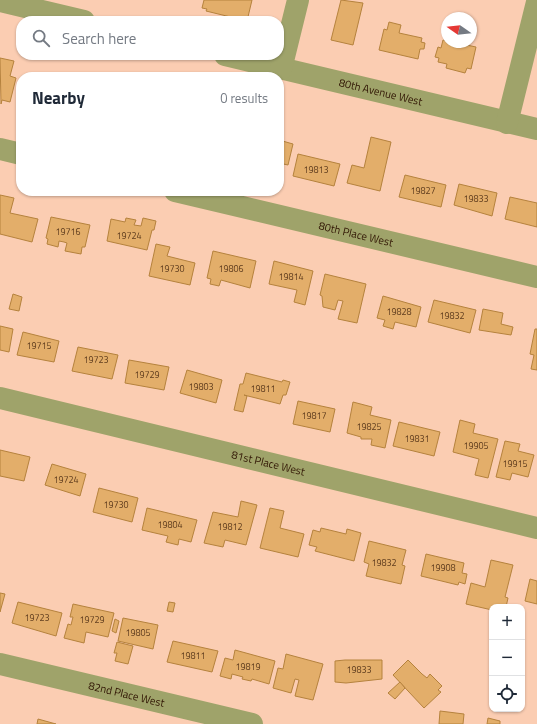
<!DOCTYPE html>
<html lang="en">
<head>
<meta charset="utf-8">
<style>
  :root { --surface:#fff; --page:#f2f2f3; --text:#1f2937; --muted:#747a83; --line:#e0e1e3 }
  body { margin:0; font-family:"Titillium Web",sans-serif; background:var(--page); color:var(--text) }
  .controls { position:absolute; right:12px; bottom:12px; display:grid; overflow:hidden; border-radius:8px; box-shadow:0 1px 3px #0004 }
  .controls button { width:36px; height:36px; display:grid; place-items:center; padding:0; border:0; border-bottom:1px solid var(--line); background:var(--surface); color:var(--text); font:20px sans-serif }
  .compass { position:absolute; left:441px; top:12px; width:36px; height:36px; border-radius:50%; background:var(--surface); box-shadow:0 1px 3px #0004; rotate:284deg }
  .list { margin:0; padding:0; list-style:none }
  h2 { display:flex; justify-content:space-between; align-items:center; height:52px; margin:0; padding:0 16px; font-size:17px }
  h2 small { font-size:13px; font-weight:400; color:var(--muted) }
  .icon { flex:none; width:22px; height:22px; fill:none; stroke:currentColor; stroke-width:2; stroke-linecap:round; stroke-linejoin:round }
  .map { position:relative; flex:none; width:537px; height:724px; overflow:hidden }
  .search { position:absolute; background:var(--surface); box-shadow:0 1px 3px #0004; left:16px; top:16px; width:268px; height:44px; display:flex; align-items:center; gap:10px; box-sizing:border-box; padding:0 14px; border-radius:16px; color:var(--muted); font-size:15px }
  .panel { position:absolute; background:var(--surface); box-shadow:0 1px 3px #0004; left:16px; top:72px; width:268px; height:124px; border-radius:16px }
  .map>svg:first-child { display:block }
  .building { fill:#e3ae6a; stroke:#b5823d }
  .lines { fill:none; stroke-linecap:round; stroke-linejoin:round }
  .minor { stroke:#9fa36a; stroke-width:22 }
  .labels { text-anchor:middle; stroke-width:3; stroke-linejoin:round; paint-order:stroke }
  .number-label { font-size:9px; fill:#5d3b1d }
  .street-label { font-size:11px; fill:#301503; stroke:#fbcdb2 }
</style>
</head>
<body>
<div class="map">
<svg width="537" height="724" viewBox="0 0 537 724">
  <rect width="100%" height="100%" fill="#fbcdb2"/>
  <!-- building -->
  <g class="building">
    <polygon points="204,0 252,0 247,21 206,11 207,9 202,8"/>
    <polygon points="341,0 363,3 353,45 331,40"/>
    <polygon points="389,22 401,25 399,33 422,38 421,42 425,43 424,49 420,49 418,59 379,50 384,29 387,30"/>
    <polygon points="443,40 476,47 471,69 467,68 465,73 446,68 447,64 438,62 439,58 435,57 438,47 441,48"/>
    <polygon points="0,58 14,61 10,76 16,78 10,102 2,100 1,104"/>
    <polygon points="371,137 391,142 380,191 347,183 352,165 364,168"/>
    <polygon points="279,140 293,144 288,165 279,163"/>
    <polygon points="298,154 340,164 334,186 293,176"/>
    <polygon points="405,175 446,185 441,207 399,197"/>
    <polygon points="459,184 497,193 492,216 454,205"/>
    <polygon points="0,195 14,198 10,213 38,219 32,242 0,234"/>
    <polygon points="510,197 537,203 537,227 505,219"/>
    <polygon points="51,217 90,225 85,247 82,247 81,254 65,251 67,243 64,242 59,241 58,247 47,244 48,239 46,238"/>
    <polygon points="126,218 136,220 134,225 141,226 143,218 156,221 154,230 152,230 147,250 107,241 111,219 125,222"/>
    <polygon points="156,244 170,247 167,256 195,263 190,285 149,276"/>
    <polygon points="213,251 256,261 250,288 221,280 219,286 210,284 211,279 207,278"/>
    <polygon points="274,261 313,271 305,305 294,302 297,290 269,284"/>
    <polygon points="325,274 366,284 357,323 338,319 343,301 338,300 335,310 323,307 322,296 320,295"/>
    <polygon points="13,294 22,297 19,311 9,309"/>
    <polygon points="383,296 421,307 416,327 395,322 393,329 383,326 385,320 377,318"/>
    <polygon points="434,300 476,310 470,333 428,322"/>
    <polygon points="483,309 503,313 501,324 513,327 511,335 479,330"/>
    <polygon points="0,326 13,329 9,352 0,350"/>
    <polygon points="535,329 537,329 537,370 531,369 534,355 530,354"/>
    <polygon points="23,332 59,341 54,362 17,355"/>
    <polygon points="78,347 118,355 112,379 72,371"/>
    <polygon points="129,360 169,367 164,390 125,383"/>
    <polygon points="187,370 222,380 216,403 180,393"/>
    <polygon points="246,373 282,382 283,380 290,382 286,395 283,395 280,404 244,395 247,396 243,412 234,410 240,384 243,384"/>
    <polygon points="298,401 335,409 330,432 293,424"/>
    <polygon points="353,402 372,407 370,415 391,420 385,448 371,445 372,439 361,439 361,437 347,433"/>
    <polygon points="460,420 475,424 473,433 498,439 488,478 475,475 479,459 453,452"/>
    <polygon points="399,422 440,432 434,456 393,446"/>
    <polygon points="505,441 520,444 518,451 534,455 528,477 512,473 510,480 496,477"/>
    <polygon points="0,450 30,457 24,481 0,476"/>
    <polygon points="52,464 86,474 80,496 45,485"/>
    <polygon points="99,488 138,498 132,522 93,512"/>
    <polygon points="241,501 257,505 246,545 225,540 223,547 204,543 213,512 238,517"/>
    <polygon points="147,508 197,520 191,542 179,539 178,545 166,542 168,536 142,530"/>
    <polygon points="270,508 284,511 280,528 304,534 298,557 260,548"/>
    <polygon points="321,528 346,534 347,529 361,533 354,561 315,551 317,547 309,545 313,530 320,532"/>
    <polygon points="369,541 406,550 402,565 405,566 401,584 366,576 369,564 364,562"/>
    <polygon points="426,554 464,563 462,573 467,574 465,584 459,582 458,585 421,576"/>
    <polygon points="491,560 513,565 505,597 508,598 506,607 492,607 492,610 466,604 471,583 485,587"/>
    <polygon points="530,579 537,581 537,604 525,601"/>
    <polygon points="0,593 5,594 0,612"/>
    <polygon points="18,602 62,613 56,636 12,623"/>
    <polygon points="169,602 175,603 173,612 167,611"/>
    <polygon points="73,604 114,613 108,637 86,632 84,643 64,638 68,624 71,625 73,617 70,617"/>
    <polygon points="123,618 158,625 153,649 118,641"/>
    <polygon points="115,619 119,621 116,633 112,631"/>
    <polygon points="173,641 218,651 212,672 167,662"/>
    <polygon points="117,642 133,646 128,664 115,661 117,653 114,653"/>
    <polygon points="235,650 275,661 269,684 252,679 251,681 242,679 243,677 232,674 231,679 220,676 225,658 233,660"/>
    <polygon points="286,654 323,664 313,700 295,696 299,680 295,679 291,693 273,688 278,668 283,669"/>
    <polygon points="345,660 382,660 382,679 346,683 335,682 335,661"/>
    <polygon points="408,660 422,674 427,678 430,674 442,686 438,690 441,692 424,708 393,675"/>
    <polygon points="400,682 405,688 395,699 388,693"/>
    <polygon points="440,711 464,714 463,724 439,724"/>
    <polygon points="488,718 500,721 500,724 487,724"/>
    <polygon points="38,719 56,724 37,724"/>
  </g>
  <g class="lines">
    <!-- minor -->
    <g class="minor">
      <polyline points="0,1 84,21"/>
      <path id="s1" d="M225 55 537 129"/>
      <polyline points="281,69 298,0"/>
      <polyline points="507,123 537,2"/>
      <polyline points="0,149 21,154"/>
      <path id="s2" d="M175 191 537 277"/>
      <path id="s3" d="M0 398 537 528"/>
      <path id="s4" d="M0 664 252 724"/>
    </g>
  </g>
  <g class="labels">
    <!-- number labels -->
    <g class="number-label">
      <text x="316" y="173">19813</text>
      <text x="423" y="194">19827</text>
      <text x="476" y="202">19833</text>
      <text x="68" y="235">19716</text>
      <text x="129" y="239">19724</text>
      <text x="172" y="272">19730</text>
      <text x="231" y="272">19806</text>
      <text x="291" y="280">19814</text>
      <text x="399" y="315">19828</text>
      <text x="452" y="319">19832</text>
      <text x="39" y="349">19715</text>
      <text x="96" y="363">19723</text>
      <text x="147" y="378">19729</text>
      <text x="201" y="390">19803</text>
      <text x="263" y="392">19811</text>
      <text x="314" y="419">19817</text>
      <text x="369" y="430">19825</text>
      <text x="417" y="442">19831</text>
      <text x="476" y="449">19905</text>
      <text x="515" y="467">19915</text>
      <text x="66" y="483">19724</text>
      <text x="116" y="508">19730</text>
      <text x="170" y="528">19804</text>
      <text x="230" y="530">19812</text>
      <text x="384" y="566">19832</text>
      <text x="443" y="571">19908</text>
      <text x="37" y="621">19723</text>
      <text x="92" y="623">19729</text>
      <text x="138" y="636">19805</text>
      <text x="193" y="659">19811</text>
      <text x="248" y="670">19819</text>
      <text x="359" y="673">19833</text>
    </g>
    <!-- street labels -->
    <g class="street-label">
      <text dy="4" stroke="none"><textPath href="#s1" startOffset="160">80th Avenue West</textPath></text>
      <text dy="4" stroke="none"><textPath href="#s2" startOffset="186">80th Place West</textPath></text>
      <text dy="4" stroke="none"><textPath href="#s3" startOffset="276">81st Place West</textPath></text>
      <text dy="4" stroke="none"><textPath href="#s4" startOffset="130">82nd Place West</textPath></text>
    </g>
  </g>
</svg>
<div class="controls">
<button>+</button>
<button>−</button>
<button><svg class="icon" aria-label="locate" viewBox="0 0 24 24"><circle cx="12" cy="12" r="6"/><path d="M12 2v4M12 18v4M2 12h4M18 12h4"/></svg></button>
</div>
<svg class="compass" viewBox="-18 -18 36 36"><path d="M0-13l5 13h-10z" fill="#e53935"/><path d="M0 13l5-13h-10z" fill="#747a83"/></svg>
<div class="search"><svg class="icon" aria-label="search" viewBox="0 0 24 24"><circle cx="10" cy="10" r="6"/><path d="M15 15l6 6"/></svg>Search here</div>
<section class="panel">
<h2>Nearby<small>0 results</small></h2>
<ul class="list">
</ul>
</section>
</div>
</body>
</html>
